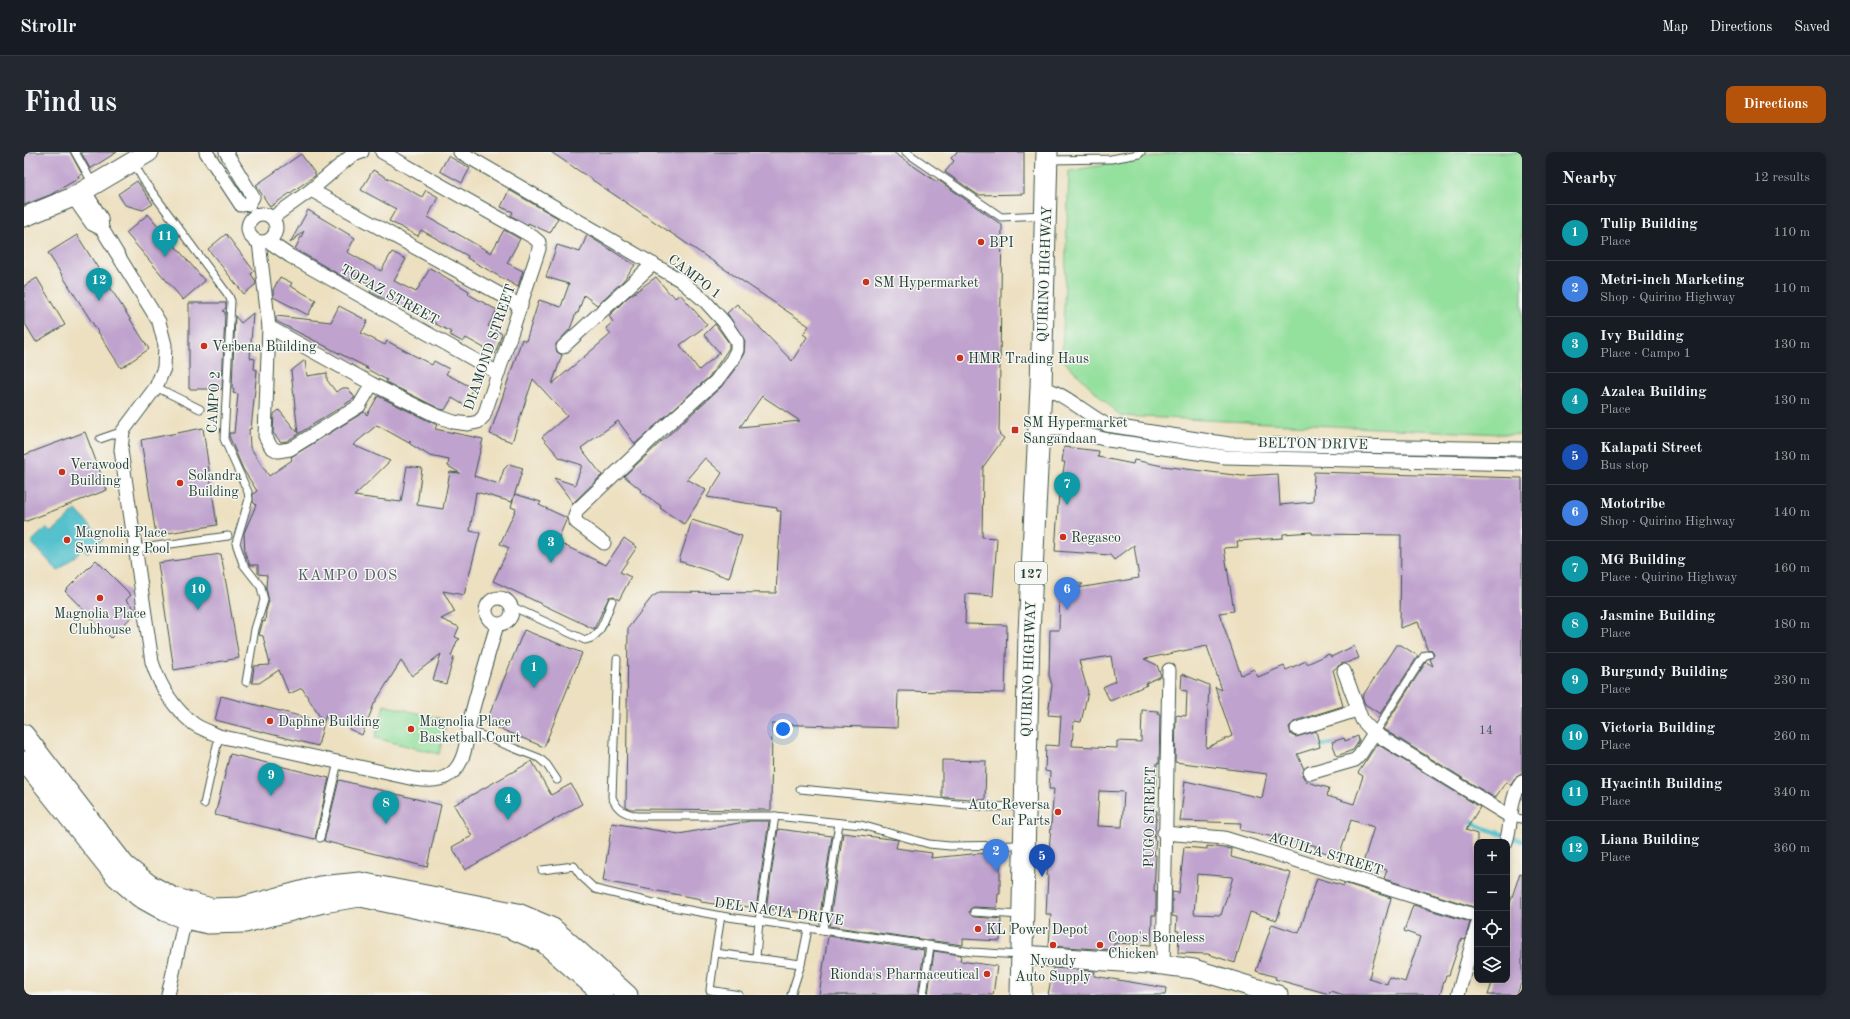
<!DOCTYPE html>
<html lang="en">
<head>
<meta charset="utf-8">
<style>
  :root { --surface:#171b24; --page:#242831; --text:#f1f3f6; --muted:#9ea1a6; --line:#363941; --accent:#b45309 }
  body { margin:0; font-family:"Old Standard TT",serif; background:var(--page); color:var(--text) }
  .controls { position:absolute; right:12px; bottom:12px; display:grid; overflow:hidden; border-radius:8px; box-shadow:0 2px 6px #0003 }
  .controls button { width:36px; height:36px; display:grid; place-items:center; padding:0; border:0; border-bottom:1px solid var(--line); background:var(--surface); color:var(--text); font:20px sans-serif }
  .you { position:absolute; left:759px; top:577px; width:14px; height:14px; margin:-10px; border:3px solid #fff; border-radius:50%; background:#1a73e8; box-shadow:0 0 0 6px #1a73e833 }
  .badge { display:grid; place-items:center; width:26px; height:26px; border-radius:50%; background:var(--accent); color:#fff; font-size:13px; font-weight:700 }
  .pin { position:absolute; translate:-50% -33px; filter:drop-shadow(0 1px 2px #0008) }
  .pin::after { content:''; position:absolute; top:21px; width:14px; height:12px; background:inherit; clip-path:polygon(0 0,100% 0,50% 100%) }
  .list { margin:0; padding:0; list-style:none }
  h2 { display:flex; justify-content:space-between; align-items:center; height:52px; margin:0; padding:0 16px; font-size:17px }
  h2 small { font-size:13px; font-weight:400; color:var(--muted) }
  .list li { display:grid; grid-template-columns:26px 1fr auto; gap:12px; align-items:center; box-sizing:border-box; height:56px; padding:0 16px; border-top:1px solid var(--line) }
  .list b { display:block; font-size:15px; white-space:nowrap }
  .list p { margin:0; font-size:13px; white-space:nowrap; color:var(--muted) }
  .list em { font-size:13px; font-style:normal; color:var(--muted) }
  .icon { flex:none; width:22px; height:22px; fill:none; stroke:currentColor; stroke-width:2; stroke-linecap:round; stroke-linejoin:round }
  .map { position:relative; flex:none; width:1498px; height:843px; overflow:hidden; border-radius:8px }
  header { display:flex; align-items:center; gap:24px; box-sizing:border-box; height:56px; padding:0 20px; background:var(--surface); border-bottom:1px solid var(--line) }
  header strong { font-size:19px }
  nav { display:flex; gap:22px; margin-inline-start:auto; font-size:14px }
  .intro { display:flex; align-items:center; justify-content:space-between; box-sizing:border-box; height:96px; padding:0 24px }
  h1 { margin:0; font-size:28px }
  .button { padding:10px 18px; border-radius:8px; background:var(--accent); color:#fff; font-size:14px; font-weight:700 }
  main { display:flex; gap:24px; padding:0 24px }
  aside { flex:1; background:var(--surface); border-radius:8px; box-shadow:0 2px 6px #0003 }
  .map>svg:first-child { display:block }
  .green { fill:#94e09d; stroke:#5a8e68 }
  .water { fill:#54c1cd; stroke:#3a7f80 }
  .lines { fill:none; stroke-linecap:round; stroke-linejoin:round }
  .stream { stroke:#54c1cd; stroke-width:4.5 }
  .building { fill:#bfa2cd; fill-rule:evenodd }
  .lane-casing { stroke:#3e5549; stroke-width:9 }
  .street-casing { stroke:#3e5549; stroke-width:15 }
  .secondary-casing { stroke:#3e5549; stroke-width:21 }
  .primary-casing { stroke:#3e5549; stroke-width:23 }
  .lane { stroke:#fff; stroke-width:7 }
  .street { stroke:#fff; stroke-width:13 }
  .secondary { stroke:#fff; stroke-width:19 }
  .primary { stroke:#fff; stroke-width:21 }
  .poi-dot { fill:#c8321e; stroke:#f6f6f2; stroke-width:1.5 }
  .labels { text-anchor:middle; stroke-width:3; stroke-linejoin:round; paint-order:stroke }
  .number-label { font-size:12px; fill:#47565a }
  .shield { fill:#f6f6f2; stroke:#60746d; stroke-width:1 }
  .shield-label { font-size:13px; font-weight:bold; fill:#1f3d34 }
  .poi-label { font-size:14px; fill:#1f3d34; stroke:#f6f6f2; text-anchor:start }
  .street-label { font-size:14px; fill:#1f3d34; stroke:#f6f6f2 }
  .neighbourhood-label { font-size:15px; letter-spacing:1px; fill:#57606a; stroke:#f6f6f2 }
</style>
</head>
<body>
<header>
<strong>Strollr</strong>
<nav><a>Map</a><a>Directions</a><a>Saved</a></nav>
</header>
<div class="intro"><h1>Find us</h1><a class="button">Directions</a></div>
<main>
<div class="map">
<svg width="1498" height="843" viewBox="0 0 1498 843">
  <rect width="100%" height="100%" fill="#f6f6f2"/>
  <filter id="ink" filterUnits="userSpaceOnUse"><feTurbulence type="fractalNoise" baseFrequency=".025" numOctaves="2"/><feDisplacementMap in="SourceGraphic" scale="8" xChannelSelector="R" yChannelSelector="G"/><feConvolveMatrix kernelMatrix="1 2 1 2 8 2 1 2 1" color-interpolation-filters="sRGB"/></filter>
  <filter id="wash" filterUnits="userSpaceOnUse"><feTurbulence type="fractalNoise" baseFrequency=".012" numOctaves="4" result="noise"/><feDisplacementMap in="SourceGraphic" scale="16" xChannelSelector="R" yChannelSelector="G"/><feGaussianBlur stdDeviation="0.9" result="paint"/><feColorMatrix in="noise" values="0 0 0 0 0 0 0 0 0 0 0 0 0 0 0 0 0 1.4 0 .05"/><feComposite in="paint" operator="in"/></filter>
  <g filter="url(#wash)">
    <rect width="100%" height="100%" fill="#ede0c0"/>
    <!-- green -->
    <g class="green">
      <polygon points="1151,0 1498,0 1498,283 1096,264 1038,207 1045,19"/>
      <polygon points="360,553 423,568 415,602 351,586"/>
    </g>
    <!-- water -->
    <polygon class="water" points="52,358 79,387 63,401 59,397 34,419 7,390 22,376 27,381"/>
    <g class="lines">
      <!-- stream -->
      <g class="stream">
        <polyline points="1291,594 1313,592"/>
        <polyline points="1443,665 1454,674 1498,689"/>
      </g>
    </g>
    <g id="blocks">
      <!-- building -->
      <g class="building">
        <polygon points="0,0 46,0 58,22 54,24 55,26 26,43 0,53"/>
        <polygon points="57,0 93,0 66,17"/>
        <path d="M527 0H869L913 30 914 28 978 73 975 282 980 286 959 315 958 385 973 386 969 444 942 442 941 472 983 473 981 541 874 539 873 576 748 572 747 658 607 657 602 655 604 476 628 445 636 440 752 441 757 359H753V356L683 345 698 321 681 306 663 327 682 338 660 372 636 356 637 354 616 339 617 338 600 324 697 235 714 213 720 201 721 189 703 161 713 152 768 209 783 185 779 182 785 174ZM738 244 776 269 716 275Z"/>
        <polygon points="933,0 1000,0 1000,42 954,43 921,20 930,9 927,6"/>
        <polygon points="277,2 292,23 246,55 232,33"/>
        <polygon points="424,4 446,16 438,31 416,19"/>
        <polygon points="349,18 398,45 402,38 414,45 404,65 467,101 480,78 496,87 483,111 499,119 494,135 443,106 444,104 397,78 394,84 365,69 372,57 337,38"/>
        <polygon points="113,29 129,52 119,58 101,53 94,42"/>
        <polygon points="485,38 534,66 526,81 504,71 504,73 487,64 489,60 477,55"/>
        <polygon points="284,58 331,86 323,100 357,119 368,100 382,107 370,129 392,140 406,116 445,139 444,142 473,158 464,174 478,182 471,202 442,186 439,190 426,183 427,180 361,145 360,147 346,140 349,134 329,123 326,129 271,97 280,79 266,91"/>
        <polygon points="124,62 181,129 159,148 102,81"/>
        <polygon points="202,82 230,119 227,122 231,128 232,132 220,142 184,97"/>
        <polygon points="53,83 125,197 97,216 24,101"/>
        <polygon points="563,83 611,113 599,129 573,153 560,143 554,161 552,161 546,177 532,192 533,200 538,203 528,232 587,182 582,176 589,170 585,164 603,146 632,125 646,142 647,141 651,146 656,142 683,173 656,193 675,218 696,201 680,183 691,172 705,191 705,196 686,224 611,292 594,269 557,296 578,323 549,351 530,326 551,333 558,313 536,306 518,285 543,264 509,227 488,290 466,282 498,187 502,189 515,148 537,155 545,132 522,125 533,93 556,100"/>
        <polygon points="256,125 268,131 266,134 292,148 284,163 249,145 249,138"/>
        <polygon points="13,126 41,173 12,190 0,170 0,134"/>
        <polygon points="165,151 202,151 202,156 198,159 201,160 198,237 165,237"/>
        <polygon points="315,154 344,169 337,181 361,193 363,189 408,213 410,209 425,217 422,222 449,236 440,253 428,246 421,258 416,257 362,230 363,228 341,216 344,216 252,169 252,164 307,170"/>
        <path d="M229 161 226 206 231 207 230 217 233 218 227 277H225L226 295 245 324 268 308 267 305 340 260 343 263 354 244 413 273 411 277 459 287 450 324 475 332 480 317 485 312 499 316 488 350 452 340 446 379 456 381 440 443 419 439 431 460 417 467 435 475 431 485 436 487 433 489 427 504 430 505 422 532 409 528 417 502 388 524 377 509 350 552 338 583 325 577 327 573 302 562 294 594 191 568 197 544 299 570 278 536 265 542 255 518 235 531H228L230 514 246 513 239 484 235 483 239 469 241 470 242 459 245 449 242 436 243 423 234 422V413H226L221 401 220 381 232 353 229 350V342L233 339 219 317 205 284V281H210L214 242 209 241 210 237H208L211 164 217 171ZM353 273 385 291 386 289V292L406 304 425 308 424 314 436 321 426 320 419 357 393 353 398 316 383 314 377 350 330 344 366 309 329 293Z"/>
        <polygon points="281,208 283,224 303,221 303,228 312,240 319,236 324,236 331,246 263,289 257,290 249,281 250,262 255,258 274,281 267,219"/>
        <polygon points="179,276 193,373 132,383 117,288"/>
        <polygon points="61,280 83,338 0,370 0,303"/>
        <path d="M1040 295 1075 299 1074 305 1109 312 1110 308 1139 314 1218 324 1254 322 1256 353 1289 350 1290 320 1498 326V622L1492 625 1487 633 1482 630 1471 646 1359 577 1402 510 1409 514 1406 507 1410 502 1408 498 1403 497 1394 470 1376 476 1377 383 1288 382V380L1259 382V386L1213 389 1214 395 1200 396 1210 459 1195 461 1217 523 1230 517 1234 525 1260 514 1262 518 1282 509 1283 512 1305 502 1307 505 1330 494 1335 506 1322 511 1317 512 1309 518 1319 554 1271 569 1265 575 1267 583 1272 585 1292 579 1296 595 1273 602 1280 617 1278 623 1280 626 1283 630 1305 636 1303 644 1330 652 1339 624 1334 621 1353 592 1456 655 1442 678 1453 682V756L1360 727 1363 718 1339 711 1350 675 1327 668 1315 705 1291 697 1292 694 1255 683V686L1216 678 1217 671 1156 669 1161 629 1238 646 1243 622 1151 610 1152 563 1162 564 1163 539 1157 538 1158 522 1185 533 1182 596 1208 584 1191 535 1198 538 1183 494 1120 507 1133 513 1137 524 1122 531 1123 533 1086 549 1079 535 1091 529 1087 504 1055 509 1064 540 1057 570 1050 569 1048 594 1093 596V589L1117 590 1118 558 1134 559V562H1136L1135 612 1133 611 1130 658 1133 659 1130 688H1132L1130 703H1132L1130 739H1132V763H1128L1127 793 1090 791V798L1025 794 1027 762H1022L1024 723H1023L1030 637H1025L1026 620 1021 619 1022 593 1035 594 1037 564 1024 563 1028 533 1025 523 1026 478H1035L1036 431 1059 432 1054 436 1115 426 1110 393 1090 408 1086 403 1031 399 1035 341 1041 310H1038ZM1075 639 1100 640 1098 675 1073 674Z"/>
        <polygon points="491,342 517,350 515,353 543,366 533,390 582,413 600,386 613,395 596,420 607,425 595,448 590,444 585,445 570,477 469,429 485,396 476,392 492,357 487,355"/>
        <polygon points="668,368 718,384 705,426 655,409"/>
        <polygon points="197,402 215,506 150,518 134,411"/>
        <polygon points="72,408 107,443 102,448 113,459 87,486 41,439"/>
        <polygon points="500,478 558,501 520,595 462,571"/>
        <polygon points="1372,493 1377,493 1394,504 1356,562 1341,552 1338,545"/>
        <polygon points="1334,584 1335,589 1329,598 1313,604 1308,590 1320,586 1321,589"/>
        <polygon points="206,602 305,626 291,687 191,663"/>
        <polygon points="918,608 962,609 961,648 918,645"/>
        <polygon points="508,609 527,643 547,632 558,652 441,718 428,695 448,684 430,653"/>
        <polygon points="315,628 417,653 403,715 300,689"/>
        <polygon points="726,669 745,669 732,756 704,752 704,754 677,750 677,747 579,729 588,671 655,682"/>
        <polygon points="754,677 808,684 796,762 742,757"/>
        <polygon points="819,681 874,688 872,696 908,701 907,706 948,702 976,701 976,742 974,742 973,756 950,755 946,757 945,760 949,765 977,767 976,789 939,787 939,793 805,774"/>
        <path d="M1183 694 1208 697 1207 705 1267 721 1253 768 1226 760 1211 811 1184 802 1154 801 1155 779H1152L1153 765 1148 764V740L1155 741 1160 695 1183 697ZM1173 722 1209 725 1197 763 1170 762Z"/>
        <polygon points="1496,721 1498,722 1498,828 1493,843 1464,843 1469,828 1483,828 1483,760"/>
        <polygon points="1293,726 1320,734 1320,731 1367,746 1345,826 1363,832 1365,825 1381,830 1396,785 1380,779 1389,753 1446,770 1441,788 1437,787 1425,823 1422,823 1416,843 1320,843 1306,839 1305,842 1251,827 1252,825 1232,819 1248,772 1275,781"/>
        <polygon points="804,784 900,798 894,843 795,843"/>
        <polygon points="910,799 937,803 936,809 973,814 969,843 904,843"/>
        <polygon points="1029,816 1071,819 1070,824 1142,836 1141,843 1024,843"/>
      </g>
    </g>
  </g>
  <g filter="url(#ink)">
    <use href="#blocks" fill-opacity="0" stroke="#3e5549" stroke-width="1"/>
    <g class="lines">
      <defs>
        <g id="lane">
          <polyline points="51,0 69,32"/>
          <polyline points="882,0 977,65 1020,63"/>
          <polyline points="1025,8 1087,7 1115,2 1117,0"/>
          <polyline points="109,10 120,29 205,144 207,149 200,287 224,340 225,347 212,391 219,412 237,435 240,448 231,477 222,530"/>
          <polyline points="132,235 176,257"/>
          <polyline points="76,287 99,279"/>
          <polyline points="111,397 204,384"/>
          <path d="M487 454 561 488C578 486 582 462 588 449"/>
          <path d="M593 507 588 645C593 658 600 661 613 664H751L837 673 905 692 926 694 998 693"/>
          <polyline points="444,578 515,606 523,613 533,628"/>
          <polyline points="1350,581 1400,504 1405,502"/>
          <polyline points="776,637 965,655 999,654"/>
          <polyline points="180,652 195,584"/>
          <polyline points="1487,665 1498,667"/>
          <polyline points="296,686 314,610"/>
          <polyline points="518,718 550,714 557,724 571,737 638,753 697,764 890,791 948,800 996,803"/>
          <polyline points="950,760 997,763"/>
          <polyline points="697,764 691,801 777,812 784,777"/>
          <polyline points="799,778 815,671"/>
          <polyline points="691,801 686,838 715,843"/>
          <polyline points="732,805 735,769 751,664"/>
          <polyline points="767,843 777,812"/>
          <polyline points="899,843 906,794"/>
        </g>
        <g id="street">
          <polyline points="182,0 217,53 225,52"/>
          <polyline points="202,0 229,45 225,52"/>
          <polyline points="436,0 656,128 681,149 700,170 713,189 713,198 708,208 692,229 635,280 553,358 551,364 552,370 580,391"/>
          <path d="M60 38 77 66 78 77 135 170 141 193 140 216 132 235 99 279 97 298 128 510C136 534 150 557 170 572 177 577 187 580 195 584L390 627C404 629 419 630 430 619 443 606 443 581 447 564 455 533 464 503 473 473"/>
          <polyline points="287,38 497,154"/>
          <polyline points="49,45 68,72 78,77"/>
          <circle cx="238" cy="76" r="14"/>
          <polyline points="248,66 287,38 327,4 338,0"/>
          <polyline points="244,89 266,104 474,221"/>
          <polyline points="235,90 245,175 348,232 413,264 430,270 444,272 454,270 460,264 515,97 515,90 509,85 358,0"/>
          <polyline points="245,175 241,284 247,295 254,299 266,297 335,254 348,232"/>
          <polyline points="539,195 629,112"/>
          <path d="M1017 235C1042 242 1060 261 1083 273L1205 292 1498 297"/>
          <polyline points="1014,277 1040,277 1084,288 1201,305 1498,312"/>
          <circle cx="475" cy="459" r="13"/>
          <polyline points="1320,519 1338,568 1350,581 1487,665"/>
          <polyline points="1273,577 1333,558"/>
          <polyline points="1286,621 1331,608 1336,603 1350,581"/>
          <polyline points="1140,681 1200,686 1453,764"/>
          <path d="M1482 690C1489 670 1484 647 1498 630"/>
          <polyline points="1139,813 1145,518"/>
          <polyline points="144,843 161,767"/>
          <polyline points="1434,843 1453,774"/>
        </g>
        <g id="secondary">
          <polyline points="0,65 49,45 125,0"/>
          <polyline points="0,582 101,713 125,732 149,745 187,756 217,755 296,734 336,730 494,761 529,776 604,843"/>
          <polyline points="0,609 92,725 115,745 142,760 161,767 184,772 221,771 299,751 336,745 485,776 520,791 579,843"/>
          <polyline points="999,803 1139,813 1170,817 1254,843"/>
        </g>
        <polyline id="primary" points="997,843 1005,481 1017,235 1023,0"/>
      </defs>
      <!-- lane casing -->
      <use href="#lane" class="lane-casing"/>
      <!-- street casing -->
      <use href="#street" class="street-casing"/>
      <!-- secondary casing -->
      <use href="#secondary" class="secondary-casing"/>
      <!-- primary casing -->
      <use href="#primary" class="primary-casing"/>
      <!-- lane -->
      <use href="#lane" class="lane"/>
      <!-- street -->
      <use href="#street" class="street"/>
      <!-- secondary -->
      <use href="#secondary" class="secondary"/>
      <!-- primary -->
      <use href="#primary" class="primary"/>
    </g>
  </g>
  <!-- markers -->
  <g class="poi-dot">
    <circle cx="957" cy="90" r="4"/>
    <circle cx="842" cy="130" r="4"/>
    <circle cx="180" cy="194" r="4"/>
    <circle cx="936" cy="206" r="4"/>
    <rect x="987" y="274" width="8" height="8" rx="2"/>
    <circle cx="38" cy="320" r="4"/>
    <circle cx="156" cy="331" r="4"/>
    <circle cx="1039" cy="385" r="4"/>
    <circle cx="43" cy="388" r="4"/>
    <circle cx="76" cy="446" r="4"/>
    <circle cx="246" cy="569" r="4"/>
    <circle cx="387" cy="577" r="4"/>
    <circle cx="1034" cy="660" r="4"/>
    <circle cx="954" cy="777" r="4"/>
    <circle cx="1029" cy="793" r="4"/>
    <circle cx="1076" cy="793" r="4"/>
    <circle cx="963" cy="822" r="4"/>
  </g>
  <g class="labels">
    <!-- number labels -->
    <g class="number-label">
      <text x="1462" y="582">14</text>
    </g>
    <!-- shield labels -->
    <rect class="shield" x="991" y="410" width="32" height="22" rx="3"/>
    <g class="shield-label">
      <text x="1007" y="426">127</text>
    </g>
    <!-- poi labels -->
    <g class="poi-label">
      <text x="965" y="95">BPI</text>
      <text x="850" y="135">SM Hypermarket</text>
      <text x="188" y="199">Verbena Building</text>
      <text x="944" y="211">HMR Trading Haus</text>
      <text x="999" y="275">SM Hypermarket<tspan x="999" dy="16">Sangandaan</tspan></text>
      <text x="46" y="317">Verawood<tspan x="46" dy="16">Building</tspan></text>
      <text x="164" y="328">Solandra<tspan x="164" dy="16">Building</tspan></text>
      <text x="51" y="385">Magnolia Place<tspan x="51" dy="16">Swimming Pool</tspan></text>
      <text x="1047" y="390">Regasco</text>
      <text x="76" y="466" text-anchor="middle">Magnolia Place<tspan x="76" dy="16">Clubhouse</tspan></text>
      <text x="254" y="574">Daphne Building</text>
      <text x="395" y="574">Magnolia Place<tspan x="395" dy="16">Basketball Court</tspan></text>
      <text x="1026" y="657" text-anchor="end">Auto Reversa<tspan x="1026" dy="16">Car Parts</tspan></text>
      <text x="962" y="782">KL Power Depot</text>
      <text x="1084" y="790">Coop's Boneless<tspan x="1084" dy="16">Chicken</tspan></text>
      <text x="1029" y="813" text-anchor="middle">Nyoudy<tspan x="1029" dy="16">Auto Supply</tspan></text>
      <text x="955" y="827" text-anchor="end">Rionda's Pharmaceutical</text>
    </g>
    <!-- street labels -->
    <g class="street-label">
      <text transform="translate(1020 122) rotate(-88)" y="5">QUIRINO HIGHWAY</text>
      <text transform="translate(671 124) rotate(38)" y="5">CAMPO 1</text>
      <text transform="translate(366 142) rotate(29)" y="5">TOPAZ STREET</text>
      <text transform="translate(465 195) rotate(-71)" y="5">DIAMOND STREET</text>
      <text transform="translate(189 250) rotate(-87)" y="5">CAMPO 2</text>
      <text transform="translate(1289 291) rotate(1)" y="5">BELTON DRIVE</text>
      <text transform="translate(1004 517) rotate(-88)" y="5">QUIRINO HIGHWAY</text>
      <text transform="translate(1125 665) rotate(-89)" y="5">PUGO STREET</text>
      <text transform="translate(1302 701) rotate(17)" y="5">AGUILA STREET</text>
      <text transform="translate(755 759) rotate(8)" y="5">DEL NACIA DRIVE</text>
    </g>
    <!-- neighbourhood labels -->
    <g class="neighbourhood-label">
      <text x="324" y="428">KAMPO DOS</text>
    </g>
  </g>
</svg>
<div class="controls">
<button>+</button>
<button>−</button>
<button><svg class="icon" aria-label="locate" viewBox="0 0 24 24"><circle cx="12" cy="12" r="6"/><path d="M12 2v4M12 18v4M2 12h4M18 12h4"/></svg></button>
<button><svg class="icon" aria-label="layers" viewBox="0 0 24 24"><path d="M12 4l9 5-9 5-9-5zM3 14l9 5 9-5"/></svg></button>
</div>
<div class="you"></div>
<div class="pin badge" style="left:510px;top:536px;background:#0f9aa8">1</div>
<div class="pin badge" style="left:972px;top:720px;background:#3f7fe0">2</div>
<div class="pin badge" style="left:527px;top:411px;background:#0f9aa8">3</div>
<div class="pin badge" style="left:484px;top:668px;background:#0f9aa8">4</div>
<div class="pin badge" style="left:1018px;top:725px;background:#1a4fb4">5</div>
<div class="pin badge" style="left:1043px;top:458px;background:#3f7fe0">6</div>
<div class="pin badge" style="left:1043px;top:353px;background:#0f9aa8">7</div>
<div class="pin badge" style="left:362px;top:672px;background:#0f9aa8">8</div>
<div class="pin badge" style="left:247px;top:644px;background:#0f9aa8">9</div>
<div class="pin badge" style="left:174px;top:458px;background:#0f9aa8">10</div>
<div class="pin badge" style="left:141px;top:105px;background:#0f9aa8">11</div>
<div class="pin badge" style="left:75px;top:149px;background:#0f9aa8">12</div>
</div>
<aside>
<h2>Nearby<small>12 results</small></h2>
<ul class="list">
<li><span class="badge" style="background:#0f9aa8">1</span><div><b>Tulip Building</b><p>Place</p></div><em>110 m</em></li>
<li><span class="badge" style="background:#3f7fe0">2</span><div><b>Metri-inch Marketing</b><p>Shop · Quirino Highway</p></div><em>110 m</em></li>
<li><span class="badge" style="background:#0f9aa8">3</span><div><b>Ivy Building</b><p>Place · Campo 1</p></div><em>130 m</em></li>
<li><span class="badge" style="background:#0f9aa8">4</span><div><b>Azalea Building</b><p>Place</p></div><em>130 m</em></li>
<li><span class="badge" style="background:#1a4fb4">5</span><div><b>Kalapati Street</b><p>Bus stop</p></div><em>130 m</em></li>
<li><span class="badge" style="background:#3f7fe0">6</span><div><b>Mototribe</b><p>Shop · Quirino Highway</p></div><em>140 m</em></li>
<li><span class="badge" style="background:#0f9aa8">7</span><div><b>MG Building</b><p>Place · Quirino Highway</p></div><em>160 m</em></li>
<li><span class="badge" style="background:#0f9aa8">8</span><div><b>Jasmine Building</b><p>Place</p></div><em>180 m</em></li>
<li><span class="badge" style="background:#0f9aa8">9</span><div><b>Burgundy Building</b><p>Place</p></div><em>230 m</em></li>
<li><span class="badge" style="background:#0f9aa8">10</span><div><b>Victoria Building</b><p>Place</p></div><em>260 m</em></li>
<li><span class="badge" style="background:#0f9aa8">11</span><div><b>Hyacinth Building</b><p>Place</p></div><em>340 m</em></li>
<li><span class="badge" style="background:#0f9aa8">12</span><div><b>Liana Building</b><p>Place</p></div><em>360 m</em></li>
</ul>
</aside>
</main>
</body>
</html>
